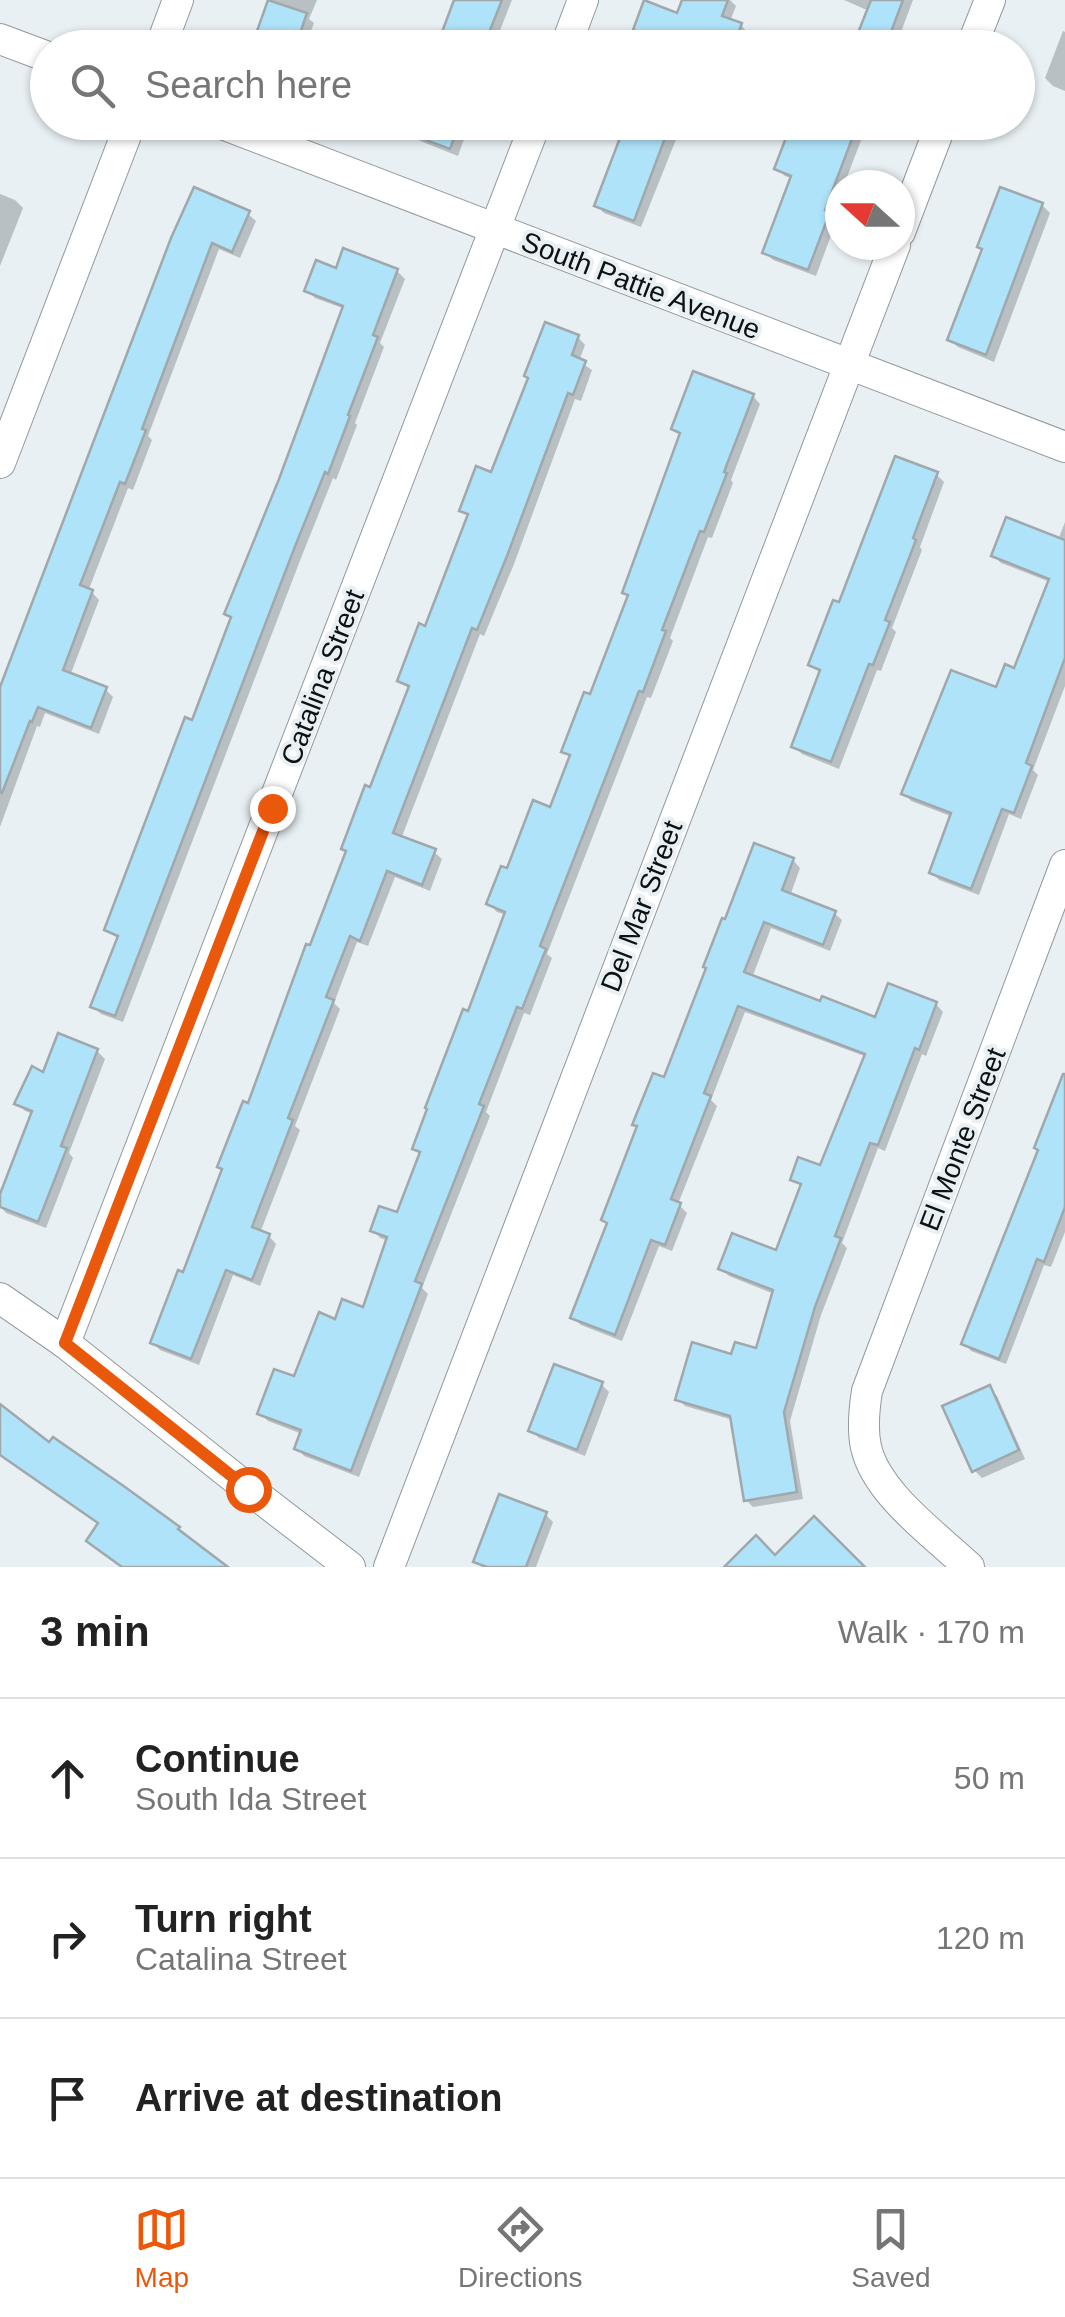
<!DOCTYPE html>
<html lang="en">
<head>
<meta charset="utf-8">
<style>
  :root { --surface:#fff; --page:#f2f2f2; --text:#222; --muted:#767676; --line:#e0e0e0; --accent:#ea580c }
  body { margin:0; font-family:Helvetica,sans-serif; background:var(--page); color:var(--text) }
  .compass { position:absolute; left:825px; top:170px; width:90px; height:90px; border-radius:50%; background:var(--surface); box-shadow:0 2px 8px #0004; rotate:291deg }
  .stop { position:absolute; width:30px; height:30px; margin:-22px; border:8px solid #ea580c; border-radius:50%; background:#fff }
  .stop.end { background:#ea580c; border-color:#fff; box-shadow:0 2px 10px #0008 }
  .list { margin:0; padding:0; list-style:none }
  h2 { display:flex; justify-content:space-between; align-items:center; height:130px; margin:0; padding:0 40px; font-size:42px }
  h2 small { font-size:32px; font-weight:400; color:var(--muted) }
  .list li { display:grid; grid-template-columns:65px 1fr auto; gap:30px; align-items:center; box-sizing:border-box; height:160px; padding:0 40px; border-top:2px solid var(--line) }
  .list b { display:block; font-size:38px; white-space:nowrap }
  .list p { margin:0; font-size:32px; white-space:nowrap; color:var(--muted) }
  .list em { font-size:32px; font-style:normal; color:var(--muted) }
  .icon { flex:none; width:55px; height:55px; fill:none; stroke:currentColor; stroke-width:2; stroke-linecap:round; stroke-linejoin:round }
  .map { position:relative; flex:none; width:1065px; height:1567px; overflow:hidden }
  .search { position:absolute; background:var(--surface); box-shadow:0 2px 8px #0004; left:30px; right:30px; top:30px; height:110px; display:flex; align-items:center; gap:25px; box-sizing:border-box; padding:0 35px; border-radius:55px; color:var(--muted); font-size:38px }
  .sheet { height:610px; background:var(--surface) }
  nav { display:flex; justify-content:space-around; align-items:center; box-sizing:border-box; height:140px; border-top:2px solid var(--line); background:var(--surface); font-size:28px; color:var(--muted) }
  nav a { display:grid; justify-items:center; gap:5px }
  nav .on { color:var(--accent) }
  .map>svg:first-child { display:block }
  .shadow { fill:#0003 }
  .building { fill:#afe3fa; stroke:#a0a8ab; stroke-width:2.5 }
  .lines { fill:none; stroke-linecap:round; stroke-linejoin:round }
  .minor-casing { stroke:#91999c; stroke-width:32 }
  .minor { stroke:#fff; stroke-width:30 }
  .route { stroke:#ea580c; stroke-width:12 }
  .labels { text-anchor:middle; stroke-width:8; stroke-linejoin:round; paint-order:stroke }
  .street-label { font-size:28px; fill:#0e1112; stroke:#e8f0f4 }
</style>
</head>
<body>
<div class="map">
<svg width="1065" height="1567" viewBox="0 0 1065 1567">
  <rect width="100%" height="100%" fill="#e8f0f4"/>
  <!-- shadow -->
  <g class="shadow">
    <polygon points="271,0 317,0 309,19 314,23 305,48 254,48"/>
    <polygon points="457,0 512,0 493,48 445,48"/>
    <polygon points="685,0 730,0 736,6 730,21 741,25 748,33 743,48 655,48 657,43 643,37 635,30 679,16"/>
    <polygon points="844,0 913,0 895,48 855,48 869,11"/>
    <polygon points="1063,31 1065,32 1065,91 1053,86 1045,78"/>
    <polygon points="416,122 470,122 458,156 420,141 412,133"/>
    <polygon points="627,122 683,122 641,227 604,213 596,205"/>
    <polygon points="794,122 868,122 844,185 840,185 840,197 832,218 836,222 816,276 773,260 765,252 793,179 785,176 777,168"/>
    <polygon points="0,194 15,200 23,208 0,266"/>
    <polygon points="1042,205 1050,213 994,362 958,347 950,340"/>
    <polygon points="248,214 256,221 240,258 219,249 148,436 152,440 133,490 128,488 89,589 99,600 70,676 105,689 113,697 99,734 45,713 40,727 37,726 0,827 0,691 174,239"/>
    <polygon points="337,271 397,271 405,279 380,343 384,347 355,423 357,425 336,480 333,478 301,558 123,1022 101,1014 93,1006 119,939 106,930 193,723 233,620 227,614 281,480 345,309 315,298 307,290"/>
    <polygon points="578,337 585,345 579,361 592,370 581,401 575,399 514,564 484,636 480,634 401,839 434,852 442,859 430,891 395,877 368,946 357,942 334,1003 340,1009 295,1126 300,1130 260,1233 269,1236 276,1244 260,1286 233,1275 199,1365 160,1350 153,1343 184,1275 411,690 399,681 427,629 469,518 462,510 493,476"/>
    <polygon points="753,396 760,404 731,480 733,483 712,538 708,537 670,638 673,641 651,698 647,697 547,954 552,958 530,1015 524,1013 486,1112 490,1116 422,1288 428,1294 359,1477 304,1456 297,1448 302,1434 268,1421 260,1413 296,1379 336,1322 364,1310 389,1241 380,1238 373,1230 398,1216 421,1155 415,1148 507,915 497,912 489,904 508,871 552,810 571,759 564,751 592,697 630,597 625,592 681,436 674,428"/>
    <polygon points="936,474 944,482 920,547 922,550 892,628 896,632 881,671 877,670 839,769 802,754 794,746 822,674 810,665"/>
    <polygon points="1065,522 1065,686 1033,770 1038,775 1021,819 1009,814 979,895 939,880 932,872 953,817 911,801 904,793 1016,671 1050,582 1001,563 994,556 1058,540"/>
    <polygon points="793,860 800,868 790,896 834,913 842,920 830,951 771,928 752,978 821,1005 877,1020 936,1004 943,1012 926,1056 922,1054 885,1151 878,1148 842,1243 847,1248 821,1315 790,1421 803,1499 753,1507 746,1500 733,1420 685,1406 678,1399 733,1357 757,1352 774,1294 729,1276 721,1269 778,1253 803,1187 793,1179 822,1168 867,1057 745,1012 711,1100 717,1106 678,1204 687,1213 672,1251 659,1246 622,1341 581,1325 573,1318 609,1225 604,1220 665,1081"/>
    <polygon points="97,1051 105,1059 69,1153 73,1158 46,1228 6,1213 0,1206 0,1201 33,1114 25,1111 17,1103 44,1075"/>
    <polygon points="1065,1080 1065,1232 1051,1267 1044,1265 1006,1364 971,1351 964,1343"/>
    <polygon points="601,1384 609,1392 585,1456 539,1438 531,1430"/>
    <polygon points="989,1388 997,1396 1025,1459 982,1478 974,1470"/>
    <polygon points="0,1407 50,1446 53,1441 178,1529 224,1567 123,1567 100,1525 0,1455"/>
    <polygon points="545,1514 553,1522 536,1567 482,1567 476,1561"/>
  </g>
  <!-- building -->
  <g class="building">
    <polygon points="268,0 307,13 295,48 251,48"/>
    <polygon points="454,0 502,0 483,48 436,48"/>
    <polygon points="644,0 677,13 682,0 728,0 722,16 742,23 733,48 678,48 633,30"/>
    <polygon points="871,0 903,0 885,48 852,48"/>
    <polygon points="385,122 460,122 450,149 385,125"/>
    <polygon points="626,122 671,122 634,221 594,206"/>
    <polygon points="792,122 832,122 855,131 825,210 830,212 808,270 762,253 791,176 774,169"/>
    <polygon points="194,187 250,211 232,252 212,243 142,429 146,430 125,484 120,482 80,585 93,590 63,670 107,687 91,728 38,707 32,722 30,721 2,793 0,792 0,687 171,238"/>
    <polygon points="1000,187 1043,203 986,355 947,340 982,249 977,247"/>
    <polygon points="343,248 398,269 373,335 378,337 348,415 350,416 328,474 325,472 294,549 115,1016 90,1007 118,936 104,930 185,717 192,720 231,617 224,614 279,479 343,306 304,291 316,260 336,268"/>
    <polygon points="545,322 579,335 572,355 586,361 573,395 568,393 507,556 477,630 472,628 393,833 436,849 422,885 387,871 360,941 350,936 326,997 334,1000 288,1118 293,1120 252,1227 270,1234 252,1280 226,1270 191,1359 150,1343 178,1270 183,1272 222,1169 217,1167 243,1101 248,1103 306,944 310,945 346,851 341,849 365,785 370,787 409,686 397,681 419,623 425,626 468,514 459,511 476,466 491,472 528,378 524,376"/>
    <polygon points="693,371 754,394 724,472 727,473 704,532 700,531 662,630 666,631 643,692 639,691 540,946 546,949 522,1009 517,1007 479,1104 484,1106 415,1281 422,1284 351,1471 294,1449 301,1430 257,1414 274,1369 294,1376 319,1312 335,1319 342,1299 363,1307 387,1237 370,1231 379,1206 397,1212 420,1152 412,1149 427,1109 425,1108 463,1009 468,1011 505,912 486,904 501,866 507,868 533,800 550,807 570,755 561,752 584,692 590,694 628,595 622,593 680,433 671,429"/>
    <polygon points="895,456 938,472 913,538 916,540 885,620 890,622 873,665 869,664 831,762 791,747 820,670 808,665 833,600 839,602"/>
    <polygon points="1006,517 1065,540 1065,658 1026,763 1032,766 1014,813 1002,809 971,889 929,873 951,813 901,794 951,670 996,687 1005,664 1014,668 1049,579 991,556"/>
    <polygon points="754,843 794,858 782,890 836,911 823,945 764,922 744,972 820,1001 822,996 875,1017 888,983 937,1002 919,1050 915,1048 878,1145 870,1143 835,1236 841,1238 815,1307 784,1412 797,1492 744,1501 730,1416 675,1400 692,1342 731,1354 735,1342 756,1348 773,1290 718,1269 732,1233 776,1250 801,1184 790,1180 798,1157 820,1165 865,1054 738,1006 704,1093 711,1096 671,1199 681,1203 665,1245 651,1240 615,1335 570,1318 607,1223 601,1220 637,1126 632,1125 653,1073 664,1077 706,968 703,967 722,918 725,919"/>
    <polygon points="58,1033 98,1049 61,1146 67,1148 38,1222 0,1207 0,1194 32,1111 14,1104 32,1066 43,1072"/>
    <polygon points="1063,1074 1065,1074 1065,1207 1044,1262 1037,1259 999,1359 961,1344 1038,1150 1034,1148"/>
    <polygon points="554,1364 603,1382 577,1450 528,1431"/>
    <polygon points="990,1385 1019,1450 972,1472 942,1406"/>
    <polygon points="0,1404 49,1442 53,1437 125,1487 180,1527 178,1529 228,1567 122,1567 86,1541 98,1523 0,1455"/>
    <polygon points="499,1494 547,1512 526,1567 487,1567 473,1562"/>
    <polygon points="814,1516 865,1567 724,1567 756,1535 775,1555"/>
  </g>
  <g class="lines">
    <defs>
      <g id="minor">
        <polyline points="0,39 48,57"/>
        <polyline points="160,48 178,0"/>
        <polyline points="565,48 583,0"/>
        <polyline points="971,48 990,0"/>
        <polyline points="217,122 1065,447"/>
        <polyline points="900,232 942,122"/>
        <polyline points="0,463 131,122"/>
        <polyline points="0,1298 65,1343 237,1480 350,1567"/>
        <polyline points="65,1343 536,122"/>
        <polyline points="389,1567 895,245"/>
        <path d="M969 1567C935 1535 876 1493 866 1447 862 1429 864 1410 867 1391L1065 865"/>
      </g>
    </defs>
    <!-- minor casing -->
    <use href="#minor" class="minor-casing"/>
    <!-- minor -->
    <use href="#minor" class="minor"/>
  </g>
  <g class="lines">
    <!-- route -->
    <polyline class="route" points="248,1489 65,1343 272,808"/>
  </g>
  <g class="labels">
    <!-- street labels -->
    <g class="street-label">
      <text transform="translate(641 285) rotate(21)" y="10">South Pattie Avenue</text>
      <text transform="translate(322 677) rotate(-69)" y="10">Catalina Street</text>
      <text transform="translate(641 906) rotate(-69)" y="10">Del Mar Street</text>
      <text transform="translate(962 1139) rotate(-69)" y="10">El Monte Street</text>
    </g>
  </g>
</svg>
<svg class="compass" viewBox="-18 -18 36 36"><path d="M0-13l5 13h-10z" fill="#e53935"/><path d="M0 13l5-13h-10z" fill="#767676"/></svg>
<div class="stop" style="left:248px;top:1489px"></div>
<div class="stop end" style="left:272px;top:808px"></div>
<div class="search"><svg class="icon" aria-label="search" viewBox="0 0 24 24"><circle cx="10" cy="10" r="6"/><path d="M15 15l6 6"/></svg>Search here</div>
</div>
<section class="sheet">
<h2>3 min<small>Walk · 170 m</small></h2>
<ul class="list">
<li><svg class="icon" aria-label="ahead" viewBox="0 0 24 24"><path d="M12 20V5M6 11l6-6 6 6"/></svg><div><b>Continue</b><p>South Ida Street</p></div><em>50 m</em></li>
<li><svg class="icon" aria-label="right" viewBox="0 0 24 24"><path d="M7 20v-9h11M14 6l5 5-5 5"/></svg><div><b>Turn right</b><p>Catalina Street</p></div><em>120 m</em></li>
<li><svg class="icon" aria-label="arrive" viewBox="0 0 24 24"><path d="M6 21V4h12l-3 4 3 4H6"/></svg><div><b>Arrive at destination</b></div></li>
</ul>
</section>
<nav>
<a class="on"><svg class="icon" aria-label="map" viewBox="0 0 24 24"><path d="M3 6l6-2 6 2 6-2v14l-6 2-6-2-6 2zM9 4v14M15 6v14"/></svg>Map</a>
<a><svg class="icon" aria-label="directions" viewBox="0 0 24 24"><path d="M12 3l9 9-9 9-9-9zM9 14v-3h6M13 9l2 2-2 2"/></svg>Directions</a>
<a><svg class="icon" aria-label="saved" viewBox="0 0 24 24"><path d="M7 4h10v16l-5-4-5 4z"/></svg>Saved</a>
</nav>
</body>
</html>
